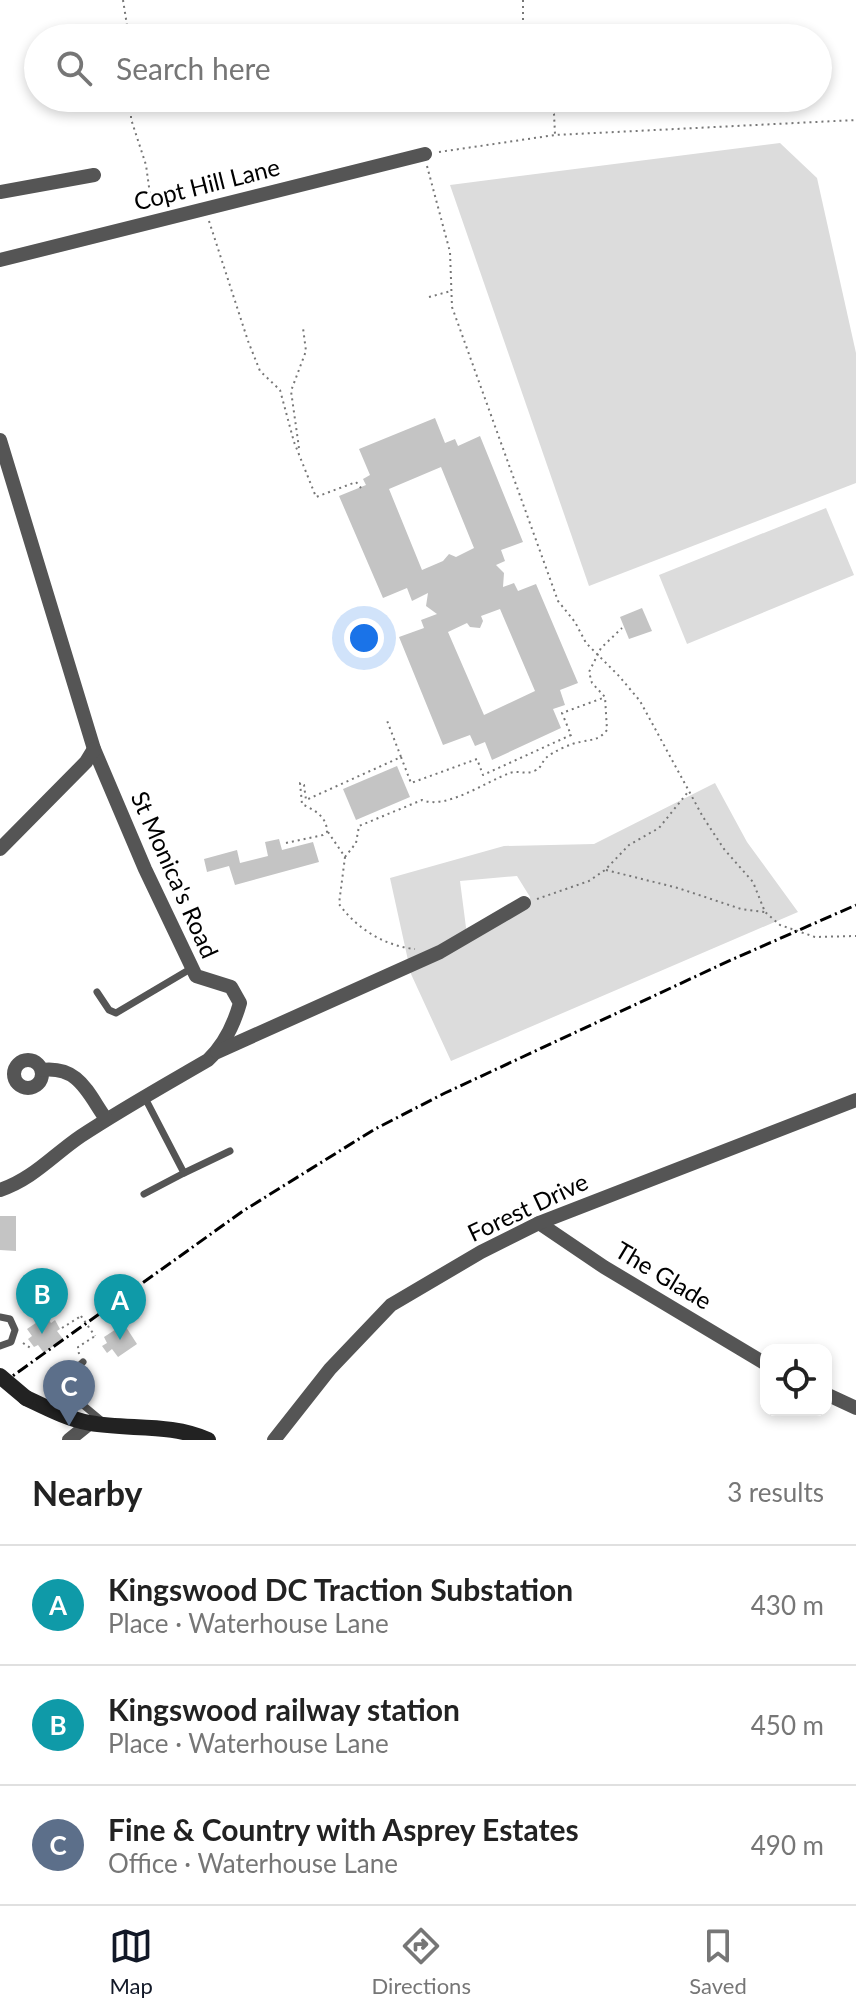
<!DOCTYPE html>
<html lang="en">
<head>
<meta charset="utf-8">
<style>
  :root { --surface:#fff; --page:#f2f2f2; --text:#222; --muted:#767676; --line:#e0e0e0; --accent:#111827 }
  body { margin:0; font-family:Lato,sans-serif; background:var(--page); color:var(--text) }
  .controls { position:absolute; right:24px; bottom:24px; display:grid; overflow:hidden; border-radius:16px; box-shadow:0 4px 12px #0003 }
  .controls button { width:72px; height:72px; display:grid; place-items:center; padding:0; border:0; border-bottom:2px solid var(--line); background:var(--surface); color:var(--text); font:40px sans-serif }
  .you { position:absolute; left:364px; top:638px; width:28px; height:28px; margin:-20px; border:6px solid #fff; border-radius:50%; background:#1a73e8; box-shadow:0 0 0 12px #1a73e833 }
  .badge { display:grid; place-items:center; width:52px; height:52px; border-radius:50%; background:var(--accent); color:#fff; font-size:26px; font-weight:700 }
  .pin { position:absolute; translate:-50% -66px; filter:drop-shadow(0 2px 4px #0008) }
  .pin::after { content:''; position:absolute; top:42px; width:28px; height:24px; background:inherit; clip-path:polygon(0 0,100% 0,50% 100%) }
  .list { margin:0; padding:0; list-style:none }
  h2 { display:flex; justify-content:space-between; align-items:center; height:104px; margin:0; padding:0 32px; font-size:34px }
  h2 small { font-size:26px; font-weight:400; color:var(--muted) }
  .list li { display:grid; grid-template-columns:52px 1fr auto; gap:24px; align-items:center; box-sizing:border-box; height:120px; padding:0 32px; border-top:2px solid var(--line) }
  .list b { display:block; font-size:30px; white-space:nowrap }
  .list p { margin:0; font-size:26px; white-space:nowrap; color:var(--muted) }
  .list em { font-size:26px; font-style:normal; color:var(--muted) }
  .icon { flex:none; width:44px; height:44px; fill:none; stroke:currentColor; stroke-width:2; stroke-linecap:round; stroke-linejoin:round }
  .map { position:relative; flex:none; width:856px; height:1440px; overflow:hidden }
  .search { position:absolute; background:var(--surface); box-shadow:0 4px 12px #0003; left:24px; right:24px; top:24px; height:88px; display:flex; align-items:center; gap:20px; box-sizing:border-box; padding:0 28px; border-radius:44px; color:var(--muted); font-size:30px }
  .sheet { height:464px; background:var(--surface) }
  nav { display:flex; justify-content:space-around; align-items:center; box-sizing:border-box; height:112px; border-top:2px solid var(--line); background:var(--surface); font-size:22px; color:var(--muted) }
  nav a { display:grid; justify-items:center; gap:4px }
  nav .on { color:var(--accent) }
  .map>svg:first-child { display:block }
  .green { fill:#dcdcdc; fill-rule:evenodd }
  .building { fill:#c4c4c4; fill-rule:evenodd }
  .lines { fill:none; stroke-linecap:round; stroke-linejoin:round }
  .path { stroke:#777; stroke-width:2; stroke-dasharray:2 4; stroke-linecap:butt }
  .service { stroke:#555; stroke-width:7 }
  .minor { stroke:#555; stroke-width:14 }
  .secondary { stroke:#222; stroke-width:16 }
  .rail { stroke:#000; stroke-width:3; stroke-dasharray:12 4 2 4; stroke-linecap:butt }
  .path-bridge { stroke:#777; stroke-width:2; stroke-dasharray:2 4; stroke-linecap:butt }
  .secondary-bridge { stroke:#222; stroke-width:16 }
  .labels { text-anchor:middle; stroke-width:6; stroke-linejoin:round; paint-order:stroke }
  .street-label { font-size:24px; fill:#000; stroke:#fff }
</style>
</head>
<body>
<div class="map">
<svg width="856" height="1440" viewBox="0 0 856 1440">
  <rect width="100%" height="100%" fill="#fff"/>
  <!-- green -->
  <g class="green">
    <polygon points="780,143 817,178 856,353 856,483 589,586 450,185"/>
    <polygon points="826,508 854,575 687,644 659,575"/>
    <path d="M715 783 747 842 798 912 451 1061 411 974 390 878 504 846 594 844ZM517 876 530 897 527 908 468 943 460 881Z"/>
  </g>
  <!-- building -->
  <g class="building">
    <path d="M435 418 445 443 455 439 458 446 480 436 523 542 501 550 505 561 496 565 504 573 503 587 514 583 518 591 536 584 578 683 560 690 565 705 553 709 561 728 492 760 485 742 475 746 470 735 443 745 399 637 424 628 421 620 437 614 426 606 428 593 412 601 407 588 383 598 339 496 366 485 363 479 370 475 359 449ZM441 467 474 548 456 557 449 554 443 561 422 570 389 489ZM500 609 535 691 484 715 448 632 467 623 470 627 480 628 483 621 481 616Z"/>
    <polygon points="642,608 652,631 629,639 620,617"/>
    <polygon points="397,766 410,797 356,820 343,789"/>
    <polygon points="279,839 282,850 313,842 319,862 235,885 229,866 207,872 204,859 237,850 240,863 268,856 265,842"/>
    <polygon points="0,1216 16,1216 16,1251 0,1250"/>
    <polygon points="46,1316 51,1323 55,1320 60,1329 57,1331 63,1339 44,1353 38,1345 34,1347 28,1339 32,1336 27,1329"/>
    <polygon points="124,1324 137,1344 118,1357 112,1349 107,1353 102,1346 107,1343 104,1337"/>
  </g>
  <g class="lines">
    <!-- path -->
    <g class="path">
      <polyline points="123,0 129,38"/>
      <polyline points="523,0 523,38"/>
      <polyline points="131,98 131,119 146,165 152,209"/>
      <polyline points="545,98 554,114 555,134"/>
      <polyline points="439,152 555,135 856,120"/>
      <polyline points="427,166 450,252 452,307 558,601 575,622 586,643 619,676 640,701 703,817 724,849 753,882 765,912 780,925 815,937 856,936"/>
      <polyline points="209,221 248,341 260,371 280,390 294,442 316,497 356,482 361,488"/>
      <polyline points="429,297 451,291"/>
      <polyline points="299,448 291,391 306,351 303,328"/>
      <polyline points="401,757 411,783 477,759 483,775 571,735 562,713 603,698"/>
      <path d="M328 832 345 857 339 904C357 929 385 946 415 949"/>
      <path d="M286 843 323 835 327 832C327 816 314 810 302 804L300 783 304 785 306 800 401 757 386 718"/>
      <path d="M345 857 356 843 359 826 422 800C446 810 485 782 510 773 518 770 526 775 534 771 542 768 541 763 546 758 552 752 572 743 580 742 592 739 598 741 607 730L605 697 592 683 589 672 601 648 622 628"/>
      <polyline points="606,870 678,888 741,909 765,912"/>
      <polyline points="537,899 589,881 605,870 629,845 659,828 688,792"/>
      <polyline points="62,1328 81,1316"/>
      <polyline points="23,1343 32,1349"/>
      <polyline points="79,1354 78,1347 95,1336"/>
    </g>
    <!-- service -->
    <g class="service">
      <polyline points="97,992 109,1010 116,1013 192,968"/>
      <polyline points="145,1098 184,1173 230,1151"/>
      <polyline points="144,1194 184,1173"/>
      <polyline points="0,1317 10,1319 15,1330 11,1342 0,1346"/>
      <polyline points="83,1362 59,1385 101,1420"/>
    </g>
    <!-- minor -->
    <g class="minor">
      <polyline points="0,192 94,175"/>
      <polyline points="0,260 425,154"/>
      <path d="M0 440 94 749 145 869 196 976 231 987 240 1003C234 1024 224 1045 208 1060 165 1085 122 1109 81 1136 53 1155 33 1179 0 1190"/>
      <polyline points="0,849 86,762 94,749"/>
      <polyline points="217,1052 440,952 524,903"/>
      <circle cx="28" cy="1074" r="14"/>
      <path d="M42 1070C79 1066 87 1092 106 1119"/>
      <polyline points="539,1223 604,1267 766,1364"/>
      <polyline points="826,1394 856,1408"/>
      <polyline points="69,1440 90,1423"/>
      <polyline points="274,1440 330,1369 391,1305 481,1252 539,1223 856,1100"/>
    </g>
    <!-- secondary -->
    <path class="secondary" d="M26 1398C47 1408 68 1419 90 1423 129 1430 171 1423 208 1440"/>
    <!-- rail -->
    <polyline class="rail" points="0,1385 243,1211 375,1129 445,1093 731,960 856,905"/>
    <!-- path-bridge -->
    <polyline class="path-bridge" points="81,1316 95,1336"/>
    <!-- secondary-bridge -->
    <polyline class="secondary-bridge" points="0,1376 26,1398"/>
  </g>
  <g class="labels">
    <!-- street labels -->
    <g class="street-label">
      <text transform="translate(207 185) rotate(-14)" y="8">Copt Hill Lane</text>
      <text transform="translate(174 875) rotate(66)" y="8">St Monica's Road</text>
      <text transform="translate(528 1208) rotate(-25)" y="8">Forest Drive</text>
      <text transform="translate(663 1276) rotate(31)" y="8">The Glade</text>
    </g>
  </g>
</svg>
<div class="controls">
<button><svg class="icon" aria-label="locate" viewBox="0 0 24 24"><circle cx="12" cy="12" r="6"/><path d="M12 2v4M12 18v4M2 12h4M18 12h4"/></svg></button>
</div>
<div class="you"></div>
<div class="pin badge" style="left:120px;top:1340px;background:#0f9aa8">A</div>
<div class="pin badge" style="left:42px;top:1334px;background:#0f9aa8">B</div>
<div class="pin badge" style="left:69px;top:1426px;background:#5c6f8a">C</div>
<div class="search"><svg class="icon" aria-label="search" viewBox="0 0 24 24"><circle cx="10" cy="10" r="6"/><path d="M15 15l6 6"/></svg>Search here</div>
</div>
<section class="sheet">
<h2>Nearby<small>3 results</small></h2>
<ul class="list">
<li><span class="badge" style="background:#0f9aa8">A</span><div><b>Kingswood DC Traction Substation</b><p>Place · Waterhouse Lane</p></div><em>430 m</em></li>
<li><span class="badge" style="background:#0f9aa8">B</span><div><b>Kingswood railway station</b><p>Place · Waterhouse Lane</p></div><em>450 m</em></li>
<li><span class="badge" style="background:#5c6f8a">C</span><div><b>Fine &amp; Country with Asprey Estates</b><p>Office · Waterhouse Lane</p></div><em>490 m</em></li>
</ul>
</section>
<nav>
<a class="on"><svg class="icon" aria-label="map" viewBox="0 0 24 24"><path d="M3 6l6-2 6 2 6-2v14l-6 2-6-2-6 2zM9 4v14M15 6v14"/></svg>Map</a>
<a><svg class="icon" aria-label="directions" viewBox="0 0 24 24"><path d="M12 3l9 9-9 9-9-9zM9 14v-3h6M13 9l2 2-2 2"/></svg>Directions</a>
<a><svg class="icon" aria-label="saved" viewBox="0 0 24 24"><path d="M7 4h10v16l-5-4-5 4z"/></svg>Saved</a>
</nav>
</body>
</html>
